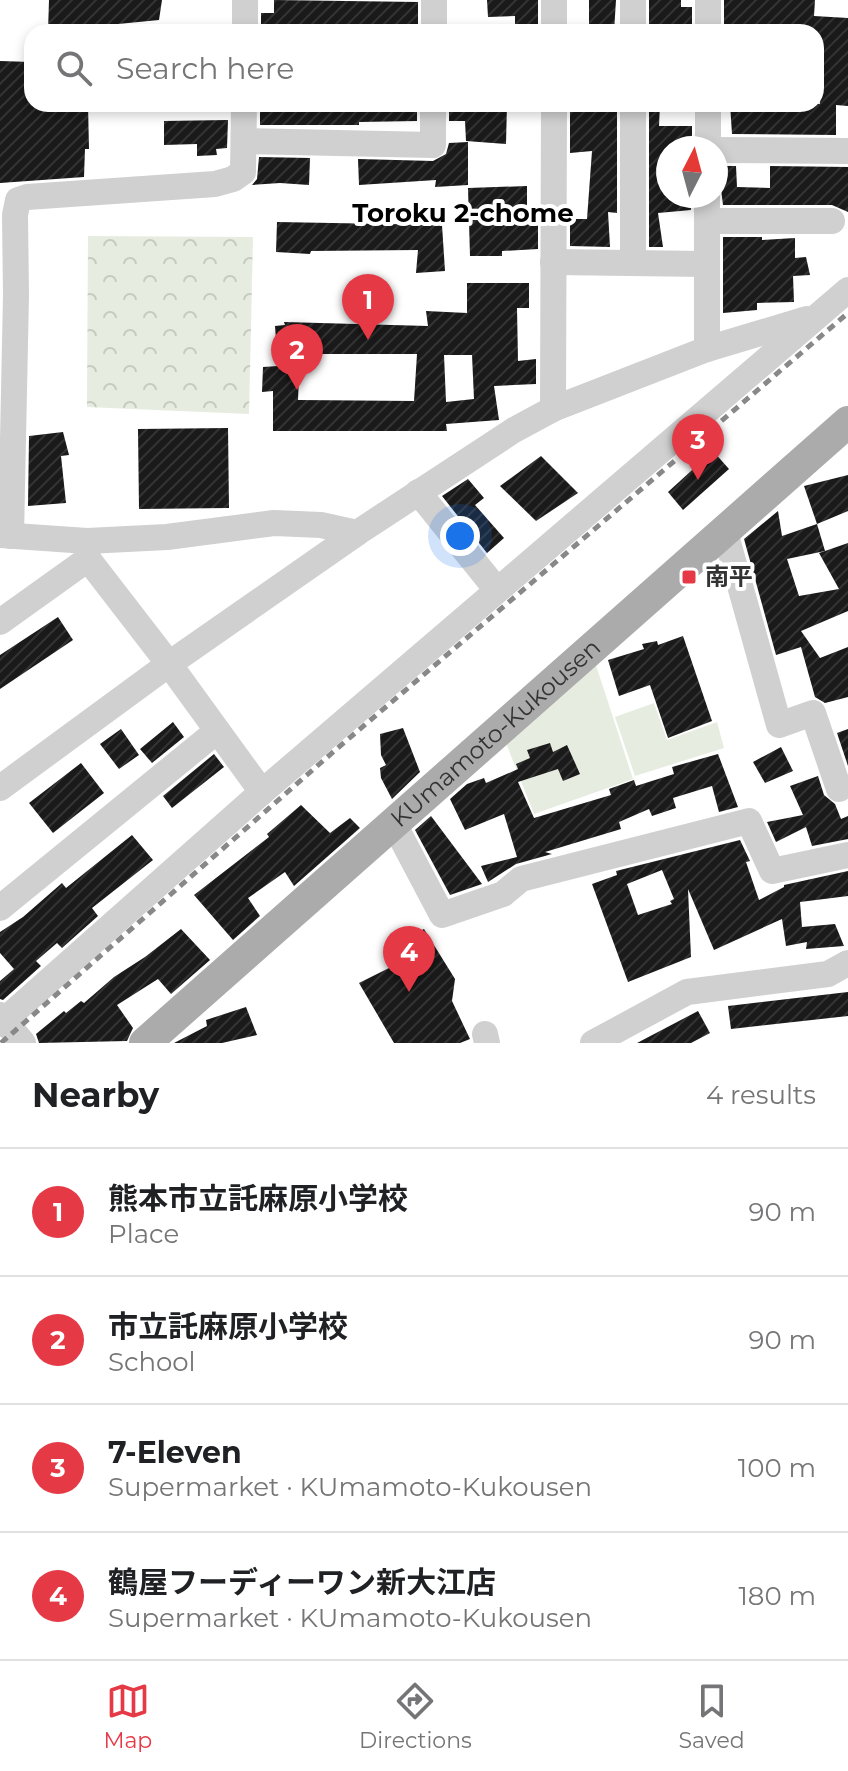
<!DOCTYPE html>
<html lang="en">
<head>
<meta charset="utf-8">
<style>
  :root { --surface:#fff; --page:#f2f2f2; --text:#202124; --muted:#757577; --line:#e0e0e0; --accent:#e63946 }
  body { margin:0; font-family:Montserrat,"Noto Sans JP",sans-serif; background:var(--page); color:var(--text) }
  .compass { position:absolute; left:656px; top:136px; width:72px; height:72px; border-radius:50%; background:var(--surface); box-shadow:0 4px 12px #0003; rotate:6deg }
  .you { position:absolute; left:460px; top:536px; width:28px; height:28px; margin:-20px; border:6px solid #fff; border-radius:50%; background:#1a73e8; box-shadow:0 0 0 12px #1a73e833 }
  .badge { display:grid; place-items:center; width:52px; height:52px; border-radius:50%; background:var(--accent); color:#fff; font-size:26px; font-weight:700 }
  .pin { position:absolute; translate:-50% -66px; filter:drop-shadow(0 2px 4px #0008) }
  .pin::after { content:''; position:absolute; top:42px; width:28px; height:24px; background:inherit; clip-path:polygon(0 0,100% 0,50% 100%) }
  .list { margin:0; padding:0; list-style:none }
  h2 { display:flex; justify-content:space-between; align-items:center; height:104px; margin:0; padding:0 32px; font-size:34px }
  h2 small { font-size:26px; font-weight:400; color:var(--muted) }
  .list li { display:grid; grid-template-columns:52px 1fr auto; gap:24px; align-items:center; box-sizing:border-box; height:128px; padding:0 32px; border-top:2px solid var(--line) }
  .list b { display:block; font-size:30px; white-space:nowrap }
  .list p { margin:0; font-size:26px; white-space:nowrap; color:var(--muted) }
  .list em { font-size:26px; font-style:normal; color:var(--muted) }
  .icon { flex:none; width:44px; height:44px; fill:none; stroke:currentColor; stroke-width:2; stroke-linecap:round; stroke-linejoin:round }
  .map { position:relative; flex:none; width:848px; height:1043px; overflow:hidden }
  .search { position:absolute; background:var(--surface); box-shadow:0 4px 12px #0003; left:24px; right:24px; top:24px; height:88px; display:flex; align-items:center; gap:20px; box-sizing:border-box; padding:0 28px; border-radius:24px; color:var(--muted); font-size:30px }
  .sheet { height:616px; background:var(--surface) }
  nav { display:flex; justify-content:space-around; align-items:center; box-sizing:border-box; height:112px; border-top:2px solid var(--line); background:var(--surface); font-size:22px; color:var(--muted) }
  nav a { display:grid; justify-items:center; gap:4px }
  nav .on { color:var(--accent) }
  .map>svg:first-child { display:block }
  .grass { fill:#e6ecdf }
  .park { fill:url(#park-crowns) }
  .building { fill:url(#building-hatch); fill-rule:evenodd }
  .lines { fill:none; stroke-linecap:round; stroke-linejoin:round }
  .minor { stroke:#d0d0d0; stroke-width:26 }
  .major { stroke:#ababab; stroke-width:32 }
  .rail { stroke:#888; stroke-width:5; stroke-dasharray:8 6; stroke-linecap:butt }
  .poi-dot { fill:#e63946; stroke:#fff; stroke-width:3 }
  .labels { text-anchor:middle; stroke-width:8; stroke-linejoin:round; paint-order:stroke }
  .poi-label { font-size:24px; font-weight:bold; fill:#333; stroke:#fff; text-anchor:start }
  .street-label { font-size:24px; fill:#333; stroke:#fff }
  .neighbourhood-label { font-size:26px; font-weight:bold; fill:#000; stroke:#fff }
</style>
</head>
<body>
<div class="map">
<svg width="848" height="1043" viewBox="0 0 848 1043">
  <defs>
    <pattern id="park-crowns" width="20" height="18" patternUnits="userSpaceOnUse" patternTransform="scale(2)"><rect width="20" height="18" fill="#e6ecdf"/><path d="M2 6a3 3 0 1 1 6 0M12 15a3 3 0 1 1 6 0" fill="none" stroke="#c6cbc0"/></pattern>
    <pattern id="building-hatch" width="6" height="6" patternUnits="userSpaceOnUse" patternTransform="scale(2)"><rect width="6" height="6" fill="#1a1a1a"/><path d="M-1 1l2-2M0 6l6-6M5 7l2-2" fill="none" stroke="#333"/></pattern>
  </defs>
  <rect width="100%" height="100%" fill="#fff"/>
  <!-- grass -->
  <g class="grass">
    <polygon points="594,659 633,779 534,814 504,738"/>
    <polygon points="654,703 667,740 717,722 724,748 635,776 615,717"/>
  </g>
  <!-- park -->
  <polygon class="park" points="88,236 253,237 249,414 87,407"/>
  <!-- building -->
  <g class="building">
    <polygon points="49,0 162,0 159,20 118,24 118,32 48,32"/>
    <polygon points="274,0 418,2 418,32 261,32 261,13 274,13"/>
    <polygon points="487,0 538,0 538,32 515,32 515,16 488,17"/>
    <polygon points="589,0 616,0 614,32 589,32"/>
    <polygon points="649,0 681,0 681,7 692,7 692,30 649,30"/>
    <polygon points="724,0 815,0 814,16 848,18 848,106 836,105 836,135 732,134 730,104 820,104 822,43 816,43 816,32 724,32"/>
    <polygon points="0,61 32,62 32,104 88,104 89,149 85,149 84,177 0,183"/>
    <polygon points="260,104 417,104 417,121 359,122 359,125 260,125"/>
    <polygon points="449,104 507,104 506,144 466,141 465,121 449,121"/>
    <polygon points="570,104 617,104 617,213 608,212 610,247 570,246 570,219 587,219 592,151 570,153"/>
    <polygon points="649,104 660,104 659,126 692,126 692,148 668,148 668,196 691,196 691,210 658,213 663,247 649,247"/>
    <polygon points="228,120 227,148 216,149 217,155 197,156 197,144 164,145 164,121"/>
    <polygon points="468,142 468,185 435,187 436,180 359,185 358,159 433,161 446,154 449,143"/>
    <polygon points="259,157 310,158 309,185 280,183 252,185 257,179"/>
    <polygon points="716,166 736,166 737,187 770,188 770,166 848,167 848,212 832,205 723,205 721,189 716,183"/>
    <polygon points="527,186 527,223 538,222 538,249 502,251 502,256 470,256 468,188"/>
    <polygon points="277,222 442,225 445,271 416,273 418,250 311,251 310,254 276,252"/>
    <polygon points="723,237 762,237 762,240 795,238 795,258 806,257 810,275 793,276 794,302 757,303 757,310 723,313"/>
    <path d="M467 283H529V308H517L518 361 536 359V384L494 386 499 420 446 424 447 431H273V391L262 392 263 367 278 366 275 326 285 325 284 322 428 326 426 311 467 313ZM300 354H417L414 401 298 400ZM444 355H472L474 399 446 402Z"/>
    <polygon points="228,428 229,508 139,509 138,429"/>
    <polygon points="63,432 69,455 61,456 66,503 28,506 29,436"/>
    <polygon points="713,451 729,469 683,510 668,492"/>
    <polygon points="541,456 578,493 536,521 500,486"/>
    <polygon points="848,475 848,511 817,524 804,486"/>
    <polygon points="468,479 484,498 475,505 504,538 487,553 442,496"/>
    <path d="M778 511 782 536 817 524 825 551 848 543V611L801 631 820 658 848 647V697L825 703 815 697 801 647 776 655 744 539ZM825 551 819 553 839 589 799 596 787 559Z"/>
    <polygon points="58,617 73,640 0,689 0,655"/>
    <polygon points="683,636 712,721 668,738 650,685 619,696 608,660 644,649 642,644 657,641 658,645"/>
    <polygon points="173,722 184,737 152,763 140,749"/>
    <polygon points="403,728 420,772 392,799 381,778 380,768 386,765 381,755 380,734"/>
    <polygon points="121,729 139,755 119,769 100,744"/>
    <polygon points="848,729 848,766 837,733"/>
    <polygon points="550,743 553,752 567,745 580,774 563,781 558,769 518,782 534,818 611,795 609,789 634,780 636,786 674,774 672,767 718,754 738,807 719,812 712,786 673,798 676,808 652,816 649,809 619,822 621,829 545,852 552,854 516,864 488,882 481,866 517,857 504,814 465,830 450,799 467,784 484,778 486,783 518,769 516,764 530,758 527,750"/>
    <polygon points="781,747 793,771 765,783 753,762"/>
    <polygon points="214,754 224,767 172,808 163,796"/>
    <polygon points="81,763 104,793 53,833 29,803"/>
    <polygon points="818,776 824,795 835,804 841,819 848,816 848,839 812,846 806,827 776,842 767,822 803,815 790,786"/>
    <polygon points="301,805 330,833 350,818 360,828 294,886 285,872 248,898 260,916 233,940 194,895 269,837 267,834"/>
    <polygon points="431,816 482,884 450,895 415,830"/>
    <polygon points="132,835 153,860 92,908 98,916 62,948 57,943 36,961 41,966 3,1000 0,999 0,981 14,969 0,953 0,932 23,917 62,883 66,888"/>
    <path d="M740 840 750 861 746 862 759 900 784 887V885L848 871V896L800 902 802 927 835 924 844 946 806 949 807 942 786 946 782 919 714 950 688 889 691 957 628 982 592 884 617 875 616 871ZM662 870 674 899 670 901 672 904 638 915 627 884Z"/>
    <polygon points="181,929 210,960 171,994 158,979 117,1005 133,1028 127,1041 39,1043 36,1034 64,1011 66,1013 81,1001 84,1003 114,977 145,957"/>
    <polygon points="424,929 455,979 452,1001 470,1039 460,1043 394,1043 359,983 397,964 389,947"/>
    <polygon points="848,992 848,1016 731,1029 728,1006"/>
    <polygon points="246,1007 257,1035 222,1043 174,1043 207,1026 206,1020"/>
    <polygon points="698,1011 710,1033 691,1043 637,1043"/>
  </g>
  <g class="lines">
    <!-- minor -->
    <g class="minor">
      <polyline points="434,0 434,32"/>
      <polyline points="708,0 708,32"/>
      <polyline points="245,32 245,0"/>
      <polyline points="554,32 554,0"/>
      <polyline points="633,32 633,0"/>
      <polyline points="708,104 708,148"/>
      <polyline points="244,141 433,145 433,104"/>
      <polyline points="716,150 848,151"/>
      <polyline points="707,221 832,221"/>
      <polyline points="553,262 706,264"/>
      <polyline points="633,263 633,104"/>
      <polyline points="707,349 707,196"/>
      <polyline points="553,409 554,104"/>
      <polyline points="418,492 497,590"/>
      <polyline points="725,532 779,725 813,713 839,789"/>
      <polyline points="0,535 87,541 167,537 274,523 321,525 357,533"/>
      <polyline points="11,536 16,295 15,215 18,200 27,197 215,184 233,179 243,172 244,104"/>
      <polyline points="87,541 88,559 169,664 262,792"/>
      <polyline points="0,622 88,559"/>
      <polyline points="0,788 169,664 357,533 514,430 553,409 707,349 807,319"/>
      <polyline points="394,824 442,915 503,894 521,879 749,821 772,871 848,855"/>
      <polyline points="0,908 217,731"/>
      <polyline points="0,1015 23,1043"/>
      <polyline points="0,1024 262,792 848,290"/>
      <polyline points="485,1034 487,1043"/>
      <polyline points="593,1043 687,992 828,974 848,963"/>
    </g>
    <!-- major -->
    <path class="major" id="s1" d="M145 1043 848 422"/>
    <!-- rail -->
    <polyline class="rail" points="1,1043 340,746 848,313"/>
  </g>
  <!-- markers -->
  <rect class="poi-dot" x="681" y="569" width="16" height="16" rx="4"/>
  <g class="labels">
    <!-- poi labels -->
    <g class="poi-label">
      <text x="705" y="585">南平</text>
    </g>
    <!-- street labels -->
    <g class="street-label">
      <text dy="8" stroke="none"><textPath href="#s1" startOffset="468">KUmamoto-Kukousen</textPath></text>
    </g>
    <!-- neighbourhood labels -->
    <g class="neighbourhood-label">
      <text x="463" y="222">Toroku 2-chome</text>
    </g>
  </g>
</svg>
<svg class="compass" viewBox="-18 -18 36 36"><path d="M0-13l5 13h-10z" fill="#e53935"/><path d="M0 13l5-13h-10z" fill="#757577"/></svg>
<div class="you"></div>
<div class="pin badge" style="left:368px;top:340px">1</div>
<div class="pin badge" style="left:297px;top:390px">2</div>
<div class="pin badge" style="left:698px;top:480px">3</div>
<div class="pin badge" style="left:409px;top:992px">4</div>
<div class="search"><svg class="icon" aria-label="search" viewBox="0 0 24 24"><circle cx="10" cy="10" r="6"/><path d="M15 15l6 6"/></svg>Search here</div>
</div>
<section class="sheet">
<h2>Nearby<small>4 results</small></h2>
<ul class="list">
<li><span class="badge">1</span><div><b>熊本市立託麻原小学校</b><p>Place</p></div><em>90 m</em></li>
<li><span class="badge">2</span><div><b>市立託麻原小学校</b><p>School</p></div><em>90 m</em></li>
<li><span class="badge">3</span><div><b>7-Eleven</b><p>Supermarket · KUmamoto-Kukousen</p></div><em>100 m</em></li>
<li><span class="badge">4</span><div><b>鶴屋フーディーワン新大江店</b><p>Supermarket · KUmamoto-Kukousen</p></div><em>180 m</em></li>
</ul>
</section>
<nav>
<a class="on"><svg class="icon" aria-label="map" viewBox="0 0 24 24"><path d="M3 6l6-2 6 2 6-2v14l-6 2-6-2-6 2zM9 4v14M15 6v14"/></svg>Map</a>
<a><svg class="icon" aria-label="directions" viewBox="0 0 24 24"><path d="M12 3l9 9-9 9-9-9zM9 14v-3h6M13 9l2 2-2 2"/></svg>Directions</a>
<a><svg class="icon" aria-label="saved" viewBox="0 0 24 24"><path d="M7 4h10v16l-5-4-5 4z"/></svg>Saved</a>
</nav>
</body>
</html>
